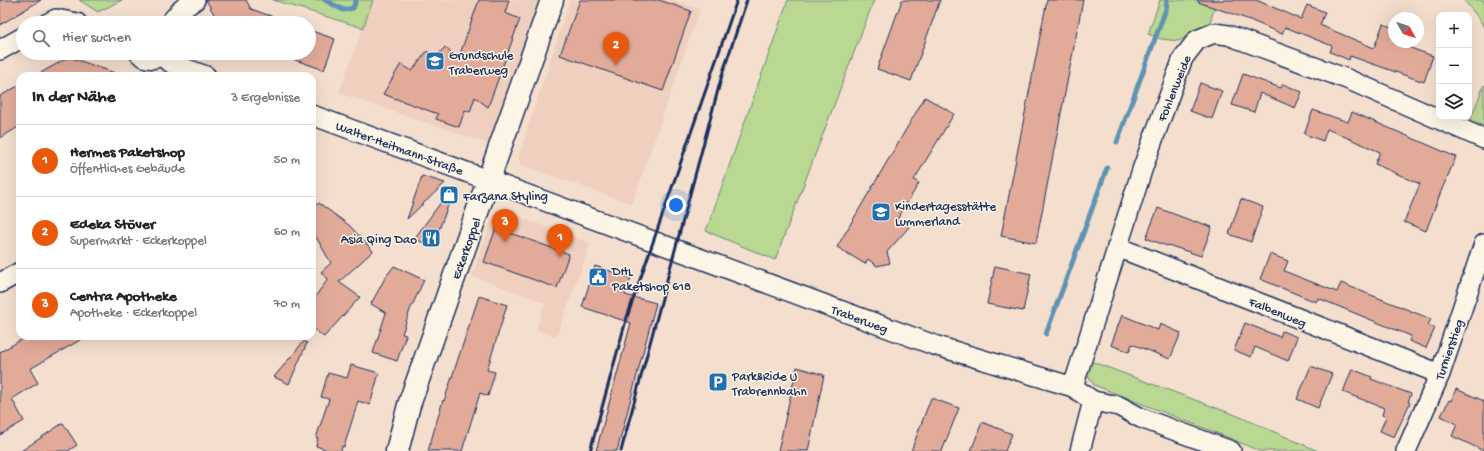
<!DOCTYPE html>
<html lang="de">
<head>
<meta charset="utf-8">
<style>
  :root { --surface:#fff; --page:#f2f2f2; --text:#222; --muted:#767676; --line:#e0e0e0; --accent:#ea580c }
  body { margin:0; font-family:"Gochi Hand",sans-serif; background:var(--page); color:var(--text) }
  .controls { position:absolute; right:12px; top:12px; display:grid; overflow:hidden; border-radius:8px; box-shadow:0 4px 16px #0002 }
  .controls button { width:36px; height:36px; display:grid; place-items:center; padding:0; border:0; border-bottom:1px solid var(--line); background:var(--surface); color:var(--text); font:20px sans-serif }
  .compass { position:absolute; left:1388px; top:12px; width:36px; height:36px; border-radius:50%; background:var(--surface); box-shadow:0 4px 16px #0002; rotate:129deg }
  .you { position:absolute; left:676px; top:205px; width:14px; height:14px; margin:-10px; border:3px solid #fff; border-radius:50%; background:#1a73e8; box-shadow:0 0 0 6px #1a73e833 }
  .badge { display:grid; place-items:center; width:26px; height:26px; border-radius:50%; background:var(--accent); color:#fff; font-size:13px; font-weight:700 }
  .pin { position:absolute; translate:-50% -33px; filter:drop-shadow(0 1px 2px #0008) }
  .pin::after { content:''; position:absolute; top:21px; width:14px; height:12px; background:inherit; clip-path:polygon(0 0,100% 0,50% 100%) }
  .list { margin:0; padding:0; list-style:none }
  h2 { display:flex; justify-content:space-between; align-items:center; height:52px; margin:0; padding:0 16px; font-size:17px }
  h2 small { font-size:13px; font-weight:400; color:var(--muted) }
  .list li { display:grid; grid-template-columns:26px 1fr auto; gap:12px; align-items:center; box-sizing:border-box; height:72px; padding:0 16px; border-top:1px solid var(--line) }
  .list b { display:block; font-size:15px; white-space:nowrap }
  .list p { margin:0; font-size:13px; white-space:nowrap; color:var(--muted) }
  .list em { font-size:13px; font-style:normal; color:var(--muted) }
  .icon { flex:none; width:22px; height:22px; fill:none; stroke:currentColor; stroke-width:2; stroke-linecap:round; stroke-linejoin:round }
  .map { position:relative; flex:none; width:1484px; height:451px; overflow:hidden }
  .search { position:absolute; background:var(--surface); box-shadow:0 4px 16px #0002; left:16px; top:16px; width:300px; height:44px; display:flex; align-items:center; gap:10px; box-sizing:border-box; padding:0 14px; border-radius:22px; color:var(--muted); font-size:15px }
  .panel { position:absolute; background:var(--surface); box-shadow:0 4px 16px #0002; left:16px; top:72px; width:300px; height:268px; border-radius:12px }
  .map>svg:first-child { display:block }
  .built { fill:#efcfbe }
  .green { fill:#b9d891; stroke:#6a8478 }
  .lines { fill:none; stroke-linecap:round; stroke-linejoin:round }
  .stream { stroke:#5f93b4; stroke-width:5 }
  .building { fill:#e2ab99; stroke:#1b2f5e }
  .street-casing { stroke:#1b2f5e; stroke-width:22 }
  .secondary-casing { stroke:#1b2f5e; stroke-width:25 }
  .street { stroke:#fcf5e5; stroke-width:19 }
  .secondary { stroke:#fcf5e5; stroke-width:22 }
  .rail { stroke:#1b2f5e; stroke-width:3 }
  .labels { text-anchor:middle; stroke-width:3; stroke-linejoin:round; paint-order:stroke }
  .poi-label { font-size:13px; fill:#1b2f5e; stroke:#fcf5e5; text-anchor:start }
  .street-label { font-size:13px; fill:#1b2f5e; stroke:#fcf5e5 }
</style>
</head>
<body>
<div class="map">
<svg width="1484" height="451" viewBox="0 0 1484 451">
  <rect width="100%" height="100%" fill="#f4dfce"/>
  <filter id="ink" filterUnits="userSpaceOnUse"><feTurbulence type="fractalNoise" baseFrequency=".025" numOctaves="2"/><feDisplacementMap in="SourceGraphic" scale="8" xChannelSelector="R" yChannelSelector="G"/><feConvolveMatrix kernelMatrix="1 2 1 2 8 2 1 2 1" color-interpolation-filters="sRGB"/></filter>
  <g filter="url(#ink)">
    <!-- built -->
    <g class="built">
      <polygon points="373,0 541,0 489,144 339,93"/>
      <polygon points="570,0 673,0 700,9 632,204 521,165 518,158"/>
      <polygon points="496,209 591,243 556,337 536,329 545,303 472,276"/>
    </g>
    <!-- green -->
    <g class="green">
      <polygon points="79,0 122,0 98,12"/>
      <polygon points="273,0 373,0 363,28"/>
      <polygon points="788,0 874,0 775,260 706,231"/>
      <polygon points="1160,0 1217,0 1210,22 1179,41 1161,39 1148,34"/>
      <polygon points="1464,0 1484,0 1484,28 1480,20"/>
      <polygon points="1484,85 1484,126 1470,120"/>
      <polygon points="1093,362 1238,416 1318,451 1259,451 1232,439 1094,385 1087,375 1088,367"/>
    </g>
    <g class="lines">
      <!-- stream -->
      <g class="stream">
        <polyline points="325,0 343,10 353,8 356,0"/>
        <polyline points="1117,142 1166,9 1167,0"/>
        <polyline points="1046,334 1107,168"/>
      </g>
    </g>
    <!-- building -->
    <g class="building">
      <polygon points="0,0 41,0 0,25"/>
      <polygon points="206,0 246,0 251,9 285,21 284,23 219,23"/>
      <polygon points="479,0 509,0 505,13 520,19 488,107 475,97 470,112 465,110 459,127 436,119 438,114 383,94 401,64 412,71 427,51 435,58 445,47 458,60"/>
      <polygon points="580,0 659,0 691,11 663,91 560,55"/>
      <polygon points="902,0 940,0 911,81 877,69"/>
      <polygon points="1047,0 1083,0 1036,243 1001,236"/>
      <polygon points="1198,0 1256,0 1301,19 1307,5 1325,12 1320,25 1374,48 1383,24 1394,28 1394,42 1433,56 1424,82 1350,56 1349,60 1330,52 1332,46 1285,27 1282,34 1250,20 1198,2"/>
      <polygon points="309,30 335,39 324,70 281,55 281,53 309,53"/>
      <polygon points="69,57 118,74 117,76 35,76"/>
      <polygon points="1243,74 1281,88 1283,84 1302,92 1295,108 1260,93 1254,112 1232,105"/>
      <polygon points="1200,83 1222,91 1212,119 1190,111"/>
      <polygon points="20,85 20,126 0,138 0,96"/>
      <polygon points="925,97 954,114 914,180 919,183 897,220 909,227 887,252 890,263 877,266 868,259 865,264 837,247"/>
      <polygon points="1313,110 1348,122 1352,112 1456,157 1440,194 1426,231 1404,222 1420,184 1375,164 1380,152 1327,129 1323,141 1304,134"/>
      <polygon points="422,176 445,183 407,219 416,193"/>
      <polygon points="450,190 453,192 433,246 414,239"/>
      <polygon points="1241,199 1263,207 1251,242 1229,234"/>
      <polygon points="319,203 350,226 373,251 339,282 360,297 324,337 312,328 312,301 328,279 321,272 331,263 312,230 312,208"/>
      <polygon points="1158,208 1195,222 1195,221 1212,227 1201,256 1168,245 1167,246 1146,238"/>
      <polygon points="496,228 569,254 557,288 484,262"/>
      <polygon points="1270,254 1288,261 1284,271 1337,292 1341,283 1431,319 1428,325 1435,328 1426,348 1409,341 1411,336 1369,319 1318,298 1316,302 1260,279"/>
      <polygon points="394,266 424,280 410,310 402,334 406,335 397,361 373,353 386,313 371,304 385,278"/>
      <polygon points="595,266 631,278 625,295 656,303 617,451 596,451 631,323 582,307"/>
      <polygon points="995,266 1031,274 1023,311 987,304"/>
      <polygon points="479,296 507,305 487,370 495,372 488,396 480,393 462,451 428,451 443,400 444,401"/>
      <polygon points="1122,315 1158,330 1160,324 1181,333 1170,359 1132,344 1129,352 1111,345"/>
      <polygon points="1245,323 1280,337 1282,331 1297,337 1288,361 1255,347 1251,357 1234,350"/>
      <polygon points="28,336 87,336 30,369 38,383 12,399 24,421 0,435 0,352"/>
      <polygon points="304,341 307,343 289,384 274,377"/>
      <polygon points="351,365 379,373 370,405 358,401 344,447 342,446 341,451 331,451 316,446 318,438 316,438 329,399 321,397 328,373 347,378"/>
      <polygon points="1311,366 1332,374 1318,408 1297,399"/>
      <polygon points="797,367 824,375 808,451 778,451"/>
      <polygon points="1352,369 1372,377 1371,379 1411,394 1408,402 1410,403 1394,437 1380,431 1386,417 1382,415 1384,408 1343,392"/>
      <polygon points="1456,389 1484,401 1484,451 1452,436 1457,424 1441,416 1449,400 1451,401"/>
      <polygon points="931,398 959,408 942,451 911,451"/>
      <polygon points="982,422 1012,434 1005,451 971,451"/>
      <polygon points="63,423 77,445 68,451 21,451"/>
    </g>
    <g class="lines">
      <defs>
        <g id="street">
          <polyline points="48,23 56,19 77,23"/>
          <polyline points="170,23 181,10 195,0"/>
          <polyline points="0,50 23,37"/>
          <path d="M139 53C146 60 156 61 163 53"/>
          <polyline points="161,56 173,64 206,76"/>
          <polyline points="312,115 934,345 1073,387 1093,401 1119,406 1141,418 1231,451"/>
          <polyline points="1117,247 1440,374"/>
          <polyline points="0,283 20,272"/>
          <polyline points="1073,387 1143,167 1183,58 1197,40 1214,33 1228,35 1347,79 1484,139"/>
          <polyline points="1080,451 1093,401"/>
          <polyline points="1406,451 1440,374 1484,244"/>
        </g>
        <polyline id="secondary" points="397,451 409,405 552,0"/>
      </defs>
      <!-- street casing -->
      <use href="#street" class="street-casing"/>
      <!-- secondary casing -->
      <use href="#secondary" class="secondary-casing"/>
      <!-- street -->
      <use href="#street" class="street"/>
      <!-- secondary -->
      <use href="#secondary" class="secondary"/>
      <!-- rail -->
      <g class="rail">
        <polyline points="590,451 626,320 737,0"/>
        <polyline points="621,451 722,75 747,0"/>
      </g>
    </g>
  </g>
  <!-- icons -->
  <defs>
    <symbol id="school-square" viewBox="-11 -11 22 22"><rect x="-9" y="-9" width="18" height="18" rx="4" fill="#1f6fb2" stroke="#fcf5e5"/><path d="M0-5L7-2L0 1L-7-2ZM-4 1L0 2.5L4 1V4Q0 6-4 4Z" fill="#fff"/></symbol>
    <symbol id="shop-square" viewBox="-11 -11 22 22"><rect x="-9" y="-9" width="18" height="18" rx="4" fill="#1f6fb2" stroke="#fcf5e5"/><path d="M-5-2.5h2.3a2.7 3.5 0 0 1 5.4 0H5L5.5 6h-11ZM-1.5-2.5h3a1.5 2.3 0 0 0-3 0Z" fill="#fff"/></symbol>
    <symbol id="restaurant-square" viewBox="-11 -11 22 22"><rect x="-9" y="-9" width="18" height="18" rx="4" fill="#1f6fb2" stroke="#fcf5e5"/><path d="M-5-6h1v4h1v-4h1v4h1v-4h1v5L-1.5 .5V6h-2V.5L-5-1ZM5-6V6H3V1.5H1.5Q1.5-4 5-6Z" fill="#fff"/></symbol>
    <symbol id="civic-square" viewBox="-11 -11 22 22"><rect x="-9" y="-9" width="18" height="18" rx="4" fill="#1f6fb2" stroke="#fcf5e5"/><path d="M-.6-6.5H3V-4.5H.6V-3L4-1V1h2V6H-6V1h2V-1L-.6-3ZM-1.2 2.5V6h2.4V2.5Z" fill="#fff"/></symbol>
    <symbol id="parking-square" viewBox="-11 -11 22 22"><rect x="-9" y="-9" width="18" height="18" rx="4" fill="#1f6fb2" stroke="#fcf5e5"/><path d="M-3.5-5.5H1a3.5 3.5 0 0 1 0 7H-1V5.5H-3.5ZM-1-3.4V-.6H.8a1.4 1.4 0 0 0 0-2.8Z" fill="#fff"/></symbol>
  </defs>
  <g fill-rule="evenodd">
    <use href="#school-square" x="424" y="50" width="22" height="22"/>
    <use href="#shop-square" x="438" y="184" width="22" height="22"/>
    <use href="#school-square" x="870" y="201" width="22" height="22"/>
    <use href="#restaurant-square" x="420" y="227" width="22" height="22"/>
    <use href="#civic-square" x="587" y="266" width="22" height="22"/>
    <use href="#parking-square" x="707" y="371" width="22" height="22"/>
  </g>
  <g class="labels">
    <!-- poi labels -->
    <g class="poi-label">
      <text x="449" y="59">Grundschule<tspan x="449" dy="15">Traberweg</tspan></text>
      <text x="463" y="200">Farzana Styling</text>
      <text x="895" y="210">Kindertagesstätte<tspan x="895" dy="15">Lummerland</tspan></text>
      <text x="417" y="243" text-anchor="end">Asia Qing Dao</text>
      <text x="612" y="275">DHL<tspan x="612" dy="15">Paketshop 618</tspan></text>
      <text x="732" y="380">Park&amp;Ride U<tspan x="732" dy="15">Trabrennbahn</tspan></text>
    </g>
    <!-- street labels -->
    <g class="street-label">
      <text transform="translate(1173 88) rotate(-68)" y="5">Fohlenweide</text>
      <text transform="translate(400 147) rotate(20)" y="5">Walter-Heitmann-Straße</text>
      <text transform="translate(465 248) rotate(-70)" y="5">Eckerkoppel</text>
      <text transform="translate(1278 311) rotate(22)" y="5">Falbenweg</text>
      <text transform="translate(860 318) rotate(20)" y="5">Traberweg</text>
      <text transform="translate(1448 349) rotate(-71)" y="5">Turnierstieg</text>
    </g>
  </g>
</svg>
<div class="controls">
<button>+</button>
<button>−</button>
<button><svg class="icon" aria-label="layers" viewBox="0 0 24 24"><path d="M12 4l9 5-9 5-9-5zM3 14l9 5 9-5"/></svg></button>
</div>
<svg class="compass" viewBox="-18 -18 36 36"><path d="M0-13l5 13h-10z" fill="#e53935"/><path d="M0 13l5-13h-10z" fill="#767676"/></svg>
<div class="you"></div>
<div class="pin badge" style="left:560px;top:257px">1</div>
<div class="pin badge" style="left:616px;top:65px">2</div>
<div class="pin badge" style="left:505px;top:242px">3</div>
<div class="search"><svg class="icon" aria-label="search" viewBox="0 0 24 24"><circle cx="10" cy="10" r="6"/><path d="M15 15l6 6"/></svg>Hier suchen</div>
<section class="panel">
<h2>In der Nähe<small>3 Ergebnisse</small></h2>
<ul class="list">
<li><span class="badge">1</span><div><b>Hermes Paketshop</b><p>Öffentliches Gebäude</p></div><em>50 m</em></li>
<li><span class="badge">2</span><div><b>Edeka Stöver</b><p>Supermarkt · Eckerkoppel</p></div><em>60 m</em></li>
<li><span class="badge">3</span><div><b>Centra Apotheke</b><p>Apotheke · Eckerkoppel</p></div><em>70 m</em></li>
</ul>
</section>
</div>
</body>
</html>
